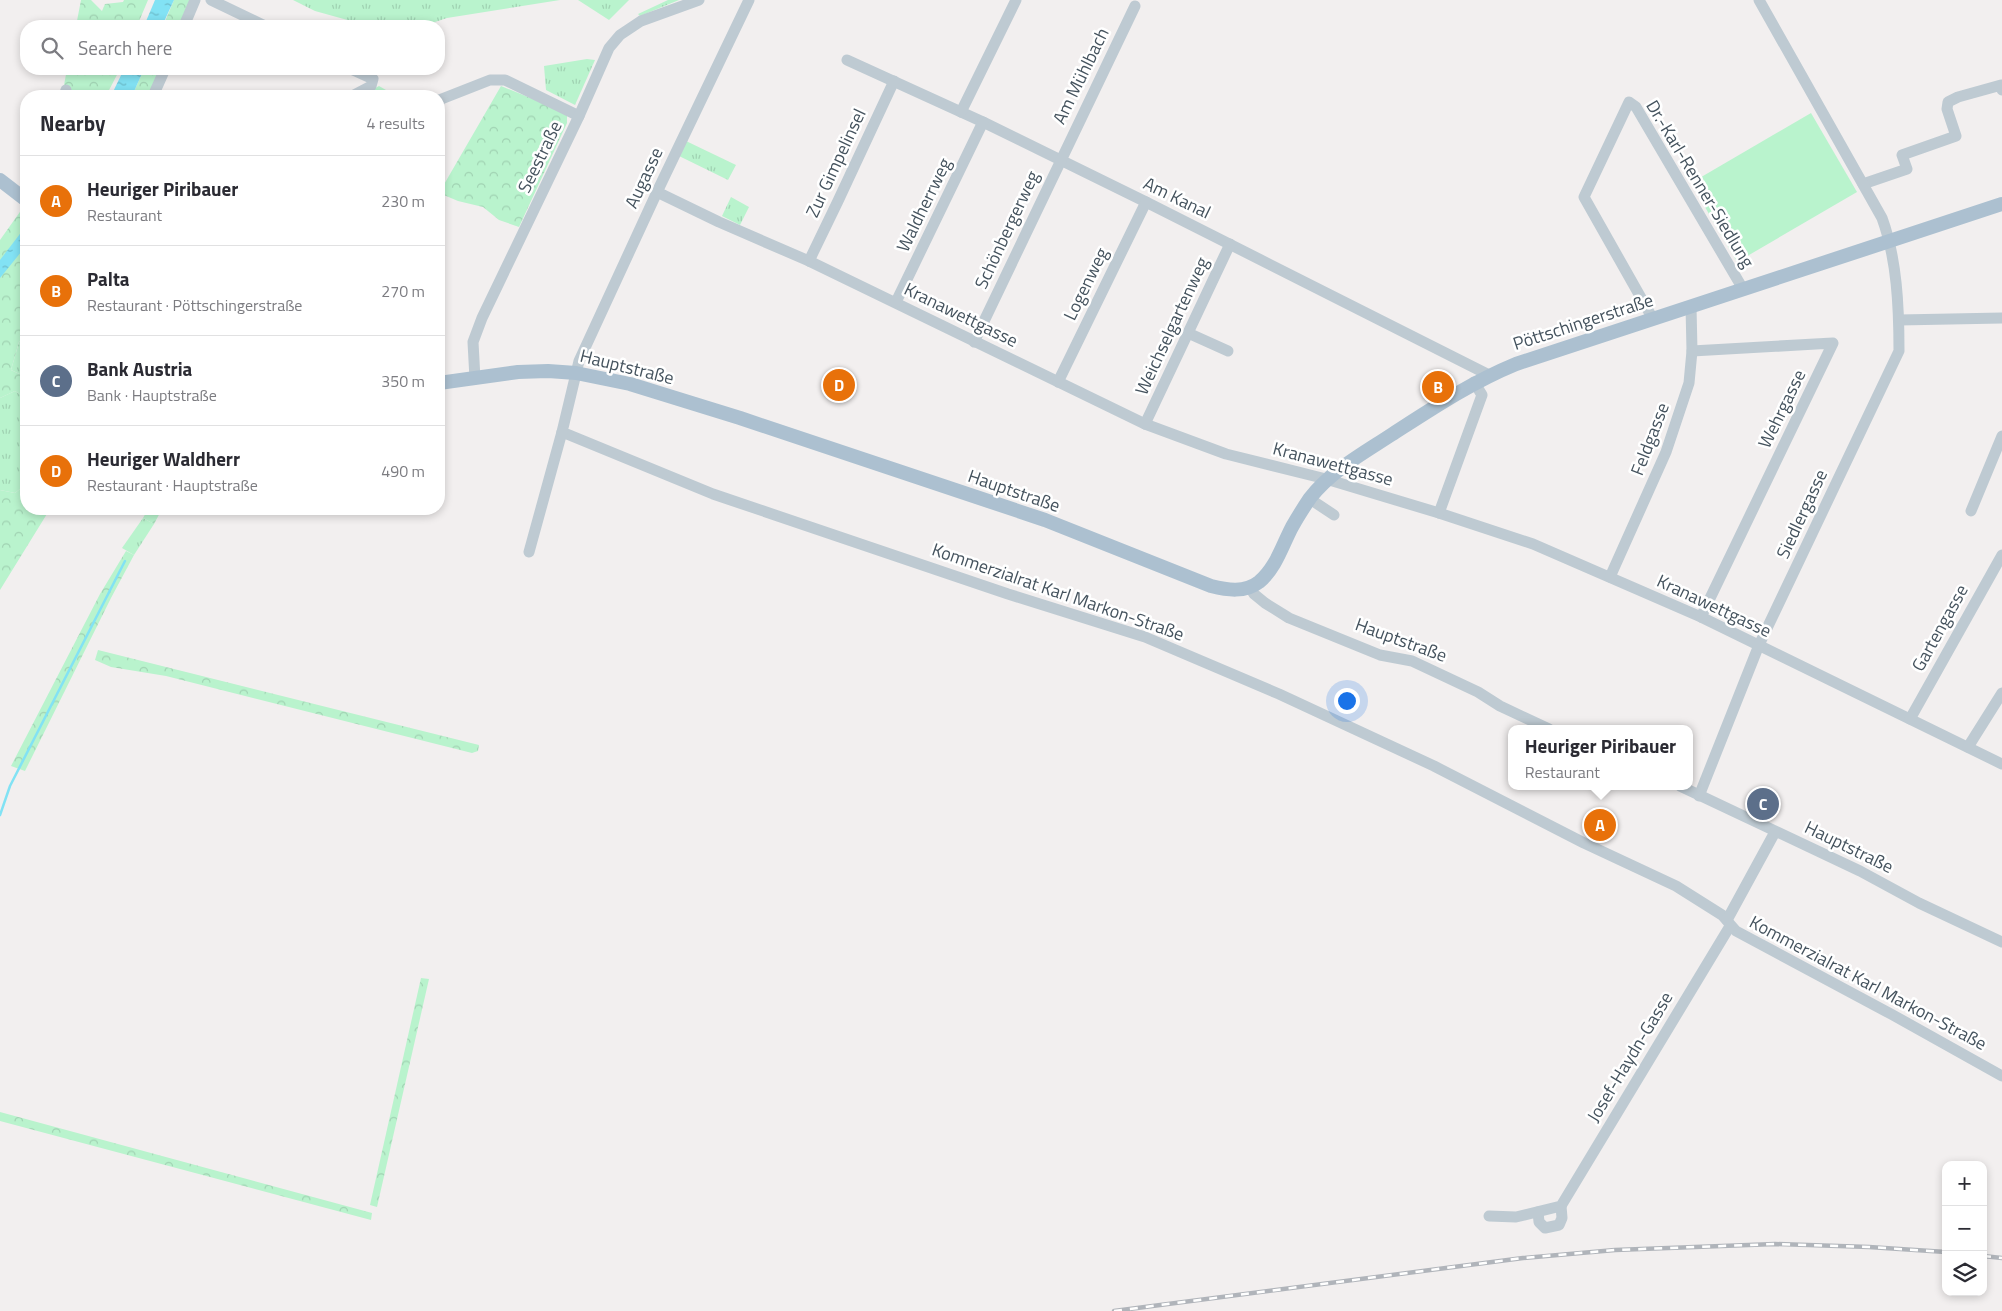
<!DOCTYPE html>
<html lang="en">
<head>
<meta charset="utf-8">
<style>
  :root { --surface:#fff; --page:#f7f7f7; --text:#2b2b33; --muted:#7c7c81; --line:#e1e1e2; --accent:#ea580c }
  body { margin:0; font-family:"Titillium Web",sans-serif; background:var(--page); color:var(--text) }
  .controls { position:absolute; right:15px; bottom:15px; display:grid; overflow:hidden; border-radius:10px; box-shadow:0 2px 8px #0003 }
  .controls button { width:45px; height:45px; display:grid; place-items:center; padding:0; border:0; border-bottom:1px solid var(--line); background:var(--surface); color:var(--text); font:25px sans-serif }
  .you { position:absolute; left:1346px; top:700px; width:18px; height:18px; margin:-12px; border:4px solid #fff; border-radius:50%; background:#1a73e8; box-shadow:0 0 0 8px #1a73e833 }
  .badge { display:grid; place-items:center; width:32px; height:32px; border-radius:50%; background:var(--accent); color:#fff; font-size:16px; font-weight:700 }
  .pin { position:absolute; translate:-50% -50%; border:2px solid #fff; box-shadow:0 1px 5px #0006 }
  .popup { position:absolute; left:1508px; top:725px; width:185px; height:65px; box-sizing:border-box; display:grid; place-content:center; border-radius:10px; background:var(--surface); filter:drop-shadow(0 1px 4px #0005); font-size:16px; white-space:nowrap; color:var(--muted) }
  .popup b { font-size:19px; color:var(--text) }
  .popup::after { content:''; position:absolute; left:50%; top:100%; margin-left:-10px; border:10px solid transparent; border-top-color:var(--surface) }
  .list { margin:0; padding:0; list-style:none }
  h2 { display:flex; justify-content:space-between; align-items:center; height:65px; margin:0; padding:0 20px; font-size:21px }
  h2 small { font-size:16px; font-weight:400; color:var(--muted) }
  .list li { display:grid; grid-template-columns:32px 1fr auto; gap:15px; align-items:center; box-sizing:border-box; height:90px; padding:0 20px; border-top:1px solid var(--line) }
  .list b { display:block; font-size:19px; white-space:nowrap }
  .list p { margin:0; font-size:16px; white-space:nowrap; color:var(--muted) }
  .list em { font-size:16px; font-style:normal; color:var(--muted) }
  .icon { flex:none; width:28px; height:28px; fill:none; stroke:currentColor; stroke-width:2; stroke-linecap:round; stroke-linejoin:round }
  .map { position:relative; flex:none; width:2002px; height:1311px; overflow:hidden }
  .search { position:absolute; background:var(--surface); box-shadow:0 2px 8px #0003; left:20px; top:20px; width:425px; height:55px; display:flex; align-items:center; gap:12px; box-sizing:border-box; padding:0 18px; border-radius:20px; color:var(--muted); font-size:19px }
  .panel { position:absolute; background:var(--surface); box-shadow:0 2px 8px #0003; left:20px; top:90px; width:425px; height:425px; border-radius:20px }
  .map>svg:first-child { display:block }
  .grass { fill:url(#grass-tufts) }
  .forest { fill:url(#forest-crowns) }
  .garden { fill:#b9f3cd }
  .water { fill:url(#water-ripples) }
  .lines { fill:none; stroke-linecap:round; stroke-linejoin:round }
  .stream { stroke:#82e2f4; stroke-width:2.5 }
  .minor { stroke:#becad2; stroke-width:11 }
  .major { stroke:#acc0d0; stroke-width:14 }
  .rail-casing { stroke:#b0b4ba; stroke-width:4.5 }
  .rail { stroke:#fff; stroke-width:2.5; stroke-dasharray:8; stroke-linecap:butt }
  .labels { text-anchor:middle; stroke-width:5; stroke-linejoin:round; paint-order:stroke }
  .street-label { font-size:18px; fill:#45535e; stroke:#fff }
</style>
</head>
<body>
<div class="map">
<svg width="2002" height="1311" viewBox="0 0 2002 1311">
  <defs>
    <pattern id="grass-tufts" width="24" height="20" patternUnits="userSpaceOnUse" patternTransform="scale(1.25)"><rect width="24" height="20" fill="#b9f3cd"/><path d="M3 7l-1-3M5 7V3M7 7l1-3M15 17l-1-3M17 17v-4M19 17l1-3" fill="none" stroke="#a0d2b2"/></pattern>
    <pattern id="forest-crowns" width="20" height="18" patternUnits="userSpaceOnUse" patternTransform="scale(1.25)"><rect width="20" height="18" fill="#b9f3cd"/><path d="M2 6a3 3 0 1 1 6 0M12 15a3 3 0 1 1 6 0" fill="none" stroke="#a0d2b2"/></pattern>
    <pattern id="water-ripples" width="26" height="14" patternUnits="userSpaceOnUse" patternTransform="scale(1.25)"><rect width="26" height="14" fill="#82e2f4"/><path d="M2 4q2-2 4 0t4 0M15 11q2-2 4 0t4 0" fill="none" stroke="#6cbac9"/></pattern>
  </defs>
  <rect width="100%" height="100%" fill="#f2efef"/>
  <!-- grass -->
  <g class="grass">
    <polygon points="293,0 560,0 447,18 423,26 369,26 315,11"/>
    <polygon points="578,0 629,0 609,20"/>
    <polygon points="668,0 679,0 640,16 638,14"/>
    <polygon points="587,59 595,60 575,105 546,90 544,66"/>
    <polygon points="379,86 386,90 382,96 361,96"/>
    <polygon points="686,141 736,165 728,180 679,156"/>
    <polygon points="731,197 749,207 740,225 722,216"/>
    <polygon points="26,335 26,377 11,370 19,342"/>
    <polygon points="15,391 26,398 26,484 15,493 0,490 0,398"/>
    <polygon points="143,518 154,524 134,555 122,548"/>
  </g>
  <!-- forest -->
  <g class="forest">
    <polygon points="81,0 91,0 102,11 105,4 123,2 124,0 148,0 137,26 76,26"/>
    <polygon points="174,0 191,0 180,26 163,26"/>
    <polygon points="67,69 120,69 106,96 62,96"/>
    <polygon points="144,69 162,69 150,96 132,96"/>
    <polygon points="501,86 567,113 567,123 519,227 499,220 483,207 458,201 439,193"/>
    <polygon points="22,209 26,213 26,335 19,342 11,370 26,377 26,398 15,391 0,398 0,240"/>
    <polygon points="26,484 26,509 50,509 0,590 0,490 15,493"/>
    <polygon points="148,509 162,509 154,524 143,518"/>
    <polygon points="126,551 134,555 111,598 25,771 11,766 100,594"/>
    <polygon points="98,650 479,745 478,751 472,753 166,676 111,667 95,660"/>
    <polygon points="421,978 429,979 377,1207 370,1205"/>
    <polygon points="0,1112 372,1213 371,1220 0,1121"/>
  </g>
  <!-- garden -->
  <polygon class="garden" points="1811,113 1857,192 1737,262 1691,183"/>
  <!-- water -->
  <g class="water">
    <polygon points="155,0 174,0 162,26 144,26"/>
    <polygon points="124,69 144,69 132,96 111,96"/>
    <polygon points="26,226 26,246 0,278 0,260"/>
  </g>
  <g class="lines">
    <!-- stream -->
    <polyline class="stream" points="0,815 10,786 125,561"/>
    <!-- minor -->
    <g class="minor">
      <polyline points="211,0 265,26"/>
      <polyline points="749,0 657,192 579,361 562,432 713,494 1008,594 1145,637 1279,694 1434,766 1584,843 1676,886 1722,915 1736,931 1891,1014 2002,1076"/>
      <polyline points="184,26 195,0"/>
      <polyline points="847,60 983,122 1146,202 1489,375"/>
      <polyline points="351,69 373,79 371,86 352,96"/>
      <polyline points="64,96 66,90"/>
      <polyline points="153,96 165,69"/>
      <polyline points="439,100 490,80 505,80 579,116"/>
      <polyline points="961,112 1016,0"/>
      <polyline points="1863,184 1907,169 1902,155 1956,136 1947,109 1948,102 1958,97 2001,85 2002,90"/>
      <polyline points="657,192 719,222 809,261 1145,424 1226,454 1326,479 1439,513 1533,544 1701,617 2002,764"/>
      <polyline points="809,261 838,201 894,81"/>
      <polyline points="896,302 983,122"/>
      <polyline points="1653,319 1584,197 1629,102 1636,107 1743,289"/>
      <polyline points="1899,320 2002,318"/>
      <polyline points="1188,333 1228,351"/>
      <polyline points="974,342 1135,6"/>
      <polyline points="1692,351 1833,343 1701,617"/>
      <polyline points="475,379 473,342 482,318 579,116 609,48 620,35 641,21 699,0"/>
      <polyline points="1058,382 1146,202"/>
      <polyline points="1145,424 1230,244"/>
      <polyline points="1310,499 1334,515"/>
      <polyline points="1971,511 2002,436"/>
      <polyline points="1439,513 1482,395 1474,382"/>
      <polyline points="529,552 562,432"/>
      <polyline points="1610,577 1666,452 1689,383 1692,351 1691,306"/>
      <polyline points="1250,588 1254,594 1265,603 1289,618 1380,655 1412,661 1478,692 1500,706 1549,729"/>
      <polyline points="1910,719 2002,555"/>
      <polyline points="1968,747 2002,693"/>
      <polyline points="1680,786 1860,871 1919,903 2002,942"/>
      <path d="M1699 796 1759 645 1899 351C1899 307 1897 259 1882 218L1759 0"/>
      <polyline points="1727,920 1775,832"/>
      <polyline points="1538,1212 1539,1222 1545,1228 1559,1225 1562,1218 1561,1206"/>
      <polyline points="1489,1216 1516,1217 1561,1206 1730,926"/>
    </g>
    <!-- major -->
    <g class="major">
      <polyline points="0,180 26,200"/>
      <path d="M439 383 518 372 548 371 576 373 630 384 740 418 1045 520 1211 586C1227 590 1245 593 1259 582 1276 568 1282 546 1292 527 1297 518 1304 507 1310 498 1331 471 1362 454 1391 435 1433 408 1470 383 1516 364L2002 204"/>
    </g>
    <defs>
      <g id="rail">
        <polyline points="1983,1256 2002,1258"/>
        <polyline points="1114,1311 1523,1258 1615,1250 1775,1244 1869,1247 1946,1252"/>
      </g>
    </defs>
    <!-- rail casing -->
    <use href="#rail" class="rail-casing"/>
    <!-- rail -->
    <use href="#rail" class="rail"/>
  </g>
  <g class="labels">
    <!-- street labels -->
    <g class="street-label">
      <text transform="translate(1081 76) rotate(-64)" y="6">Am Mühlbach</text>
      <text transform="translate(540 157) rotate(-64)" y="6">Seestraße</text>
      <text transform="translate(836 163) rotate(-65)" y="6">Zur Gimpelinsel</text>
      <text transform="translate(644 178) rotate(-65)" y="6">Augasse</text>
      <text transform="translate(1700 184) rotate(59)" y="6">Dr.-Karl-Renner-Siedlung</text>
      <text transform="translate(1177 198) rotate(26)" y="6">Am Kanal</text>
      <text transform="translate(924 205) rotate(-64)" y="6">Waldherrweg</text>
      <text transform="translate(1007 230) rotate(-65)" y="6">Schönbergerweg</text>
      <text transform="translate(1086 284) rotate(-64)" y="6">Logenweg</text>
      <text transform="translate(961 315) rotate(26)" y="6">Kranawettgasse</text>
      <text transform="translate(1583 322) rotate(-18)" y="6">Pöttschingerstraße</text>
      <text transform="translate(1172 326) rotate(-65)" y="6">Weichselgartenweg</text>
      <text transform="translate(627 367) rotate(14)" y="6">Hauptstraße</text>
      <text transform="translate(1782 409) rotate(-64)" y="6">Wehrgasse</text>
      <text transform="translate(1650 439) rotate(-69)" y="6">Feldgasse</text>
      <text transform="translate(1333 464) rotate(15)" y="6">Kranawettgasse</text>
      <text transform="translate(1014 491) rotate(19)" y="6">Hauptstraße</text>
      <text transform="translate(1802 514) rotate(-65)" y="6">Siedlergasse</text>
      <text transform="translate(1058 592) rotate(19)" y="6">Kommerzialrat Karl Markon-Straße</text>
      <text transform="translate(1714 606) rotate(25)" y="6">Kranawettgasse</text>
      <text transform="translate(1940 628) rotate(-61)" y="6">Gartengasse</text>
      <text transform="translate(1401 640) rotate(20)" y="6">Hauptstraße</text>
      <text transform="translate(1849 847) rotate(26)" y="6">Hauptstraße</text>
      <text transform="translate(1868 983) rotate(28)" y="6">Kommerzialrat Karl Markon-Straße</text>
      <text transform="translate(1630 1057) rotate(-59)" y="6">Josef-Haydn-Gasse</text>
    </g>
  </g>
</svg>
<div class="controls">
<button>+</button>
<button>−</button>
<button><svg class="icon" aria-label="layers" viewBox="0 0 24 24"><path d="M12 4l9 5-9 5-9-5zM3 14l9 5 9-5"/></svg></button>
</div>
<div class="you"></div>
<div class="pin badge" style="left:1600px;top:825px;background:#e8710a">A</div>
<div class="popup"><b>Heuriger Piribauer</b>Restaurant</div>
<div class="pin badge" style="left:1438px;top:387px;background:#e8710a">B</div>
<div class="pin badge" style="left:1763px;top:804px;background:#5c6f8a">C</div>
<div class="pin badge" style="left:839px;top:385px;background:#e8710a">D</div>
<div class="search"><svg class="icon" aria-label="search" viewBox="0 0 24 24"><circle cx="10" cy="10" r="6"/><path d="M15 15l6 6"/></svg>Search here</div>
<section class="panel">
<h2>Nearby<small>4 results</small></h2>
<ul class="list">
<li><span class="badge" style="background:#e8710a">A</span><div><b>Heuriger Piribauer</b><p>Restaurant</p></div><em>230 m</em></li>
<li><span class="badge" style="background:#e8710a">B</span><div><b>Palta</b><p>Restaurant · Pöttschingerstraße</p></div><em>270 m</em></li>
<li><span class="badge" style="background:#5c6f8a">C</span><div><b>Bank Austria</b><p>Bank · Hauptstraße</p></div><em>350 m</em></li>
<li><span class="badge" style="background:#e8710a">D</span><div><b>Heuriger Waldherr</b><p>Restaurant · Hauptstraße</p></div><em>490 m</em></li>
</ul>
</section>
</div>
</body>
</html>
